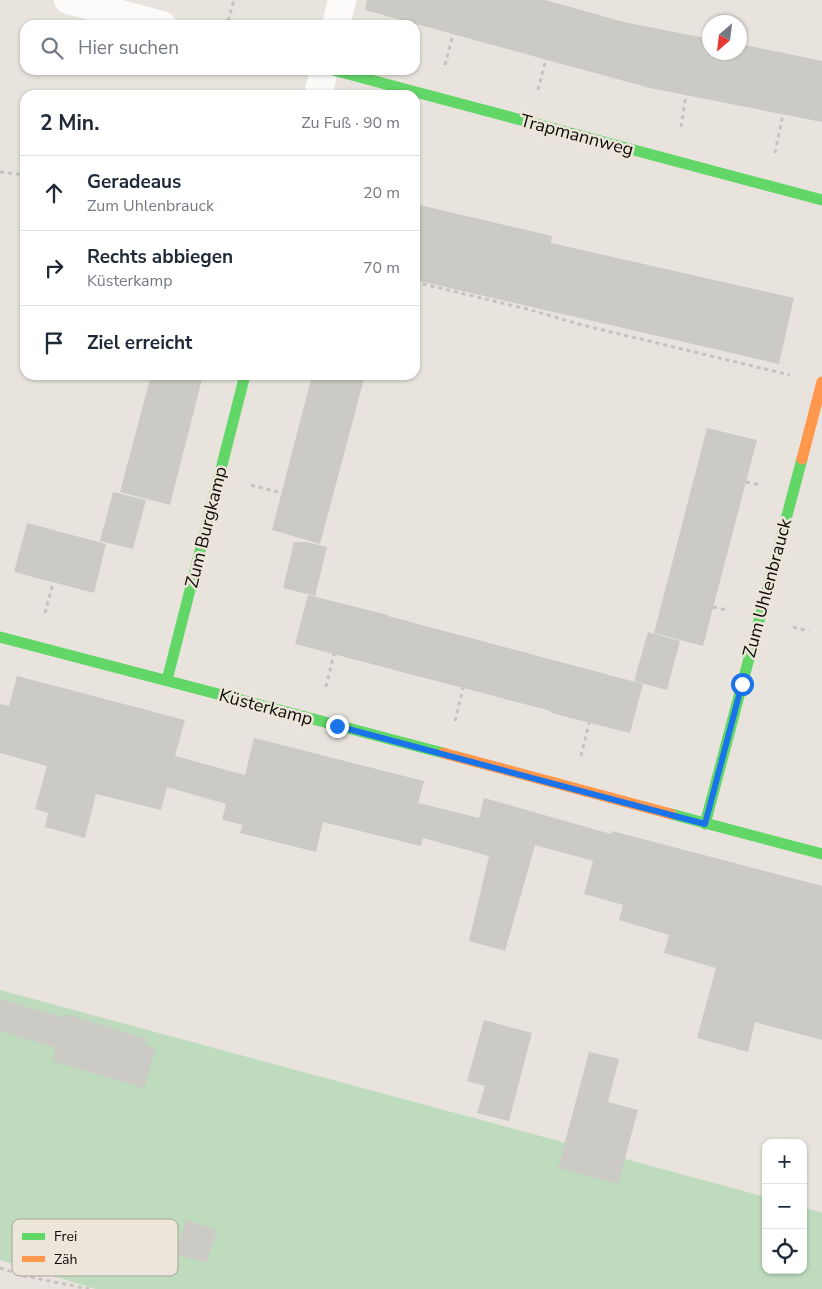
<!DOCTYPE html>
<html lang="de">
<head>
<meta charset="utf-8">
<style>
  :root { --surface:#fff; --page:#f2f2f3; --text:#1f2937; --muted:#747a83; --line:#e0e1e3 }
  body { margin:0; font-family:"Nunito Sans",sans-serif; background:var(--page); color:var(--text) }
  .controls { position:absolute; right:15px; bottom:15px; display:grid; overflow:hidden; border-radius:10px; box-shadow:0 1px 4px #0004 }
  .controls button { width:45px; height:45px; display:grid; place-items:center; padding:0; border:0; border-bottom:1px solid var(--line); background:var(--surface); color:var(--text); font:25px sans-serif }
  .compass { position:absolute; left:702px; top:15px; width:45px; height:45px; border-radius:50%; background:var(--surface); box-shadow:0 1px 4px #0004; rotate:208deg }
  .stop { position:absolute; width:15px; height:15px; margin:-11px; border:4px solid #1a73e8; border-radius:50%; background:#fff }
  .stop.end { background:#1a73e8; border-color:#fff; box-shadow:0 1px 5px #0008 }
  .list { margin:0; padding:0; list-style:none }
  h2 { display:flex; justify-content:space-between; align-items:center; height:65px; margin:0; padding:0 20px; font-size:21px }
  h2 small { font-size:16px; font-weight:400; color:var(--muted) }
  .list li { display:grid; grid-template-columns:32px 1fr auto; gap:15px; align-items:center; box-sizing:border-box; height:75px; padding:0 20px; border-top:1px solid var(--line) }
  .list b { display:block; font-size:19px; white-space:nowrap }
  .list p { margin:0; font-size:16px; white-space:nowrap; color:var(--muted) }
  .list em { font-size:16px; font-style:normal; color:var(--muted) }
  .icon { flex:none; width:28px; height:28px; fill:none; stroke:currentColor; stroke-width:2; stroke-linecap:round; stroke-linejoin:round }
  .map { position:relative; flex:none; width:822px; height:1289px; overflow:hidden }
  .search { position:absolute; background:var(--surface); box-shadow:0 1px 4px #0004; left:20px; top:20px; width:400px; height:55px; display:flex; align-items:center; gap:12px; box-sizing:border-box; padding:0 18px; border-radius:15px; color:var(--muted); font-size:19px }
  .panel { position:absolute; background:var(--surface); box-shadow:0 1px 4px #0004; left:20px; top:90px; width:400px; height:290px; border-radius:15px }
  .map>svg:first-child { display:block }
  .green { fill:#bedbbe }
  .building { fill:#cccac4 }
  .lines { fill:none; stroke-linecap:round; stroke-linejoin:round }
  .path { stroke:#c4c3c1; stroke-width:3; stroke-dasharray:4 4; stroke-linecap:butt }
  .street { stroke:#fcfbfa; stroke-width:28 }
  .fast { stroke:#63d668; stroke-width:11 }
  .slow { stroke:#ff974d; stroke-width:11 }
  .route { stroke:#1a73e8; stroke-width:6 }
  .labels { text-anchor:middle; stroke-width:5; stroke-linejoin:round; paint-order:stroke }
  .street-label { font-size:18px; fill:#0e0c08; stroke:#ece5d9 }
  .key { fill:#ece5d9; stroke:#a9a49a; stroke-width:1 }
  .key-label { font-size:14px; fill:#0e0c08 }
</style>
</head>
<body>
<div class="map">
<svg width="822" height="1289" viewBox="0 0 822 1289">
  <rect width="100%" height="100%" fill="#e8e4dd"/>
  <!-- green -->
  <polygon class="green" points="0,990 766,1197 766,1270 803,1270 803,1207 822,1213 822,1289 96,1289 0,1260"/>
  <!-- building -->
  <g class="building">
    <polygon points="367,0 545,0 624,22 710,39 710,52 740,52 740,44 822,61 822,122 650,88 365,10"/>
    <polygon points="415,204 552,236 551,243 794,298 779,364 415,280"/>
    <polygon points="151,375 203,375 170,505 120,492"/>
    <polygon points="312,375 365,375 320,544 272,530"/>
    <polygon points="707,428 757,440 703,646 654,633"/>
    <polygon points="113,492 146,500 133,549 100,541"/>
    <polygon points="27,523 106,544 94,593 14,572"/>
    <polygon points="294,542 307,542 327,547 315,596 283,588"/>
    <polygon points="308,595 388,615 388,616 643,684 630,733 551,713 551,711 295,644"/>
    <polygon points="648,632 680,641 667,690 634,681"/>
    <polygon points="17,676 185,720 175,756 245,775 254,738 424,781 418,803 479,818 484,798 611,834 612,831 822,886 822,1040 755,1022 748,1052 697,1038 716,968 664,953 669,935 619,920 623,905 584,894 593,861 535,845 505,951 469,941 489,856 423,838 421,846 323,822 316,852 240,833 243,825 222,820 226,804 167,787 161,810 96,794 85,838 45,827 48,813 35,809 47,766 0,753 0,704 9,706"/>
    <polygon points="0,999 65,1018 66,1014 147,1039 145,1045 156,1048 144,1088 52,1061 56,1048 0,1031"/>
    <polygon points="484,1020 532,1033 509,1121 477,1113 485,1086 467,1081"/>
    <polygon points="589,1052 619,1059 608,1102 638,1110 618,1184 558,1168"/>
    <polygon points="186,1220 217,1230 206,1263 176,1254"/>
  </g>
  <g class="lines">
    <!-- path -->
    <g class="path">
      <polyline points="228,21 234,0"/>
      <polyline points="445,65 453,34"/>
      <polyline points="538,90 546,59"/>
      <polyline points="681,127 686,95"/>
      <polyline points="775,153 783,114"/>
      <polyline points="0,172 25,175"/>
      <polyline points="415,282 531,310 582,325 790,375"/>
      <polyline points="746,482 760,485"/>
      <polyline points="251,485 282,493"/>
      <polyline points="713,607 727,610"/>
      <polyline points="45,613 53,583"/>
      <polyline points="793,627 809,631"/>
      <polyline points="326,687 334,654"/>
      <polyline points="455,721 463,688"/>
      <polyline points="581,756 589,723"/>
      <polyline points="0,1268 25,1276 89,1289"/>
    </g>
    <!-- street -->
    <g class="street">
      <polyline points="68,0 162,25"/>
      <polyline points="336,25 342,0"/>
      <polyline points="318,95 324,70"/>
    </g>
    <!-- fast -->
    <g class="fast">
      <polyline points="333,70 822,200"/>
      <polyline points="0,637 443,753"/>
      <polyline points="167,680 245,375"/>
      <polyline points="671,814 822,854"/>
      <polyline points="705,824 802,459"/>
    </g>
    <!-- slow -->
    <g class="slow">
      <polyline points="802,459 822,382"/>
      <polyline points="443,753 671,814"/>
    </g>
  </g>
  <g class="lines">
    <!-- route -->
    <polyline class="route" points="337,726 705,824 742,684"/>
  </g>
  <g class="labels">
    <!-- street labels -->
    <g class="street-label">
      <text transform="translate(577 135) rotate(15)" y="6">Trapmannweg</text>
      <text transform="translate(206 527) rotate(-76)" y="6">Zum Burgkamp</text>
      <text transform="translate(767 588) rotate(-75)" y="6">Zum Uhlenbrauck</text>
      <text transform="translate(266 707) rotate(15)" y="6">Küsterkamp</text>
    </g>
  </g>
  <!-- legend -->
  <rect x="12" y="1219" width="166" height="57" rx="8" class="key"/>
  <rect x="22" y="1233" width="23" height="7" fill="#63d668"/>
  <rect x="22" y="1256" width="23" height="6" fill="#ff974d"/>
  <g class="key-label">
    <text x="54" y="1241">Frei</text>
    <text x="54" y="1264">Zäh</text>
  </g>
</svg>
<div class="controls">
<button>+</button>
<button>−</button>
<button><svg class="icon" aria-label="locate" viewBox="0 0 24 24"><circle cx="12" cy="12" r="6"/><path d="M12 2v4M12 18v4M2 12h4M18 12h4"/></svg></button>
</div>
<svg class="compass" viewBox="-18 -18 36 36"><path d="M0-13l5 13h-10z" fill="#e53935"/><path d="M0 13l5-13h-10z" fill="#747a83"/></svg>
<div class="stop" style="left:742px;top:684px"></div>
<div class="stop end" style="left:337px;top:726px"></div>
<div class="search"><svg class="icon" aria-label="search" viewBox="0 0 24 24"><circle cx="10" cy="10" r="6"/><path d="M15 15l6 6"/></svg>Hier suchen</div>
<section class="panel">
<h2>2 Min.<small>Zu Fuß · 90 m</small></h2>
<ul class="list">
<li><svg class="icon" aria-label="ahead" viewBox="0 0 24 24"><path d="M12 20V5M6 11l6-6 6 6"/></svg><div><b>Geradeaus</b><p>Zum Uhlenbrauck</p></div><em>20 m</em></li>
<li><svg class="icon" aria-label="right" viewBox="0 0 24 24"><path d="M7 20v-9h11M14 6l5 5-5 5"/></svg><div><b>Rechts abbiegen</b><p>Küsterkamp</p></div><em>70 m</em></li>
<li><svg class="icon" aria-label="arrive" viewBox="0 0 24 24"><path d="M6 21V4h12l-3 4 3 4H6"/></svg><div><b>Ziel erreicht</b></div></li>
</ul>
</section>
</div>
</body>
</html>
